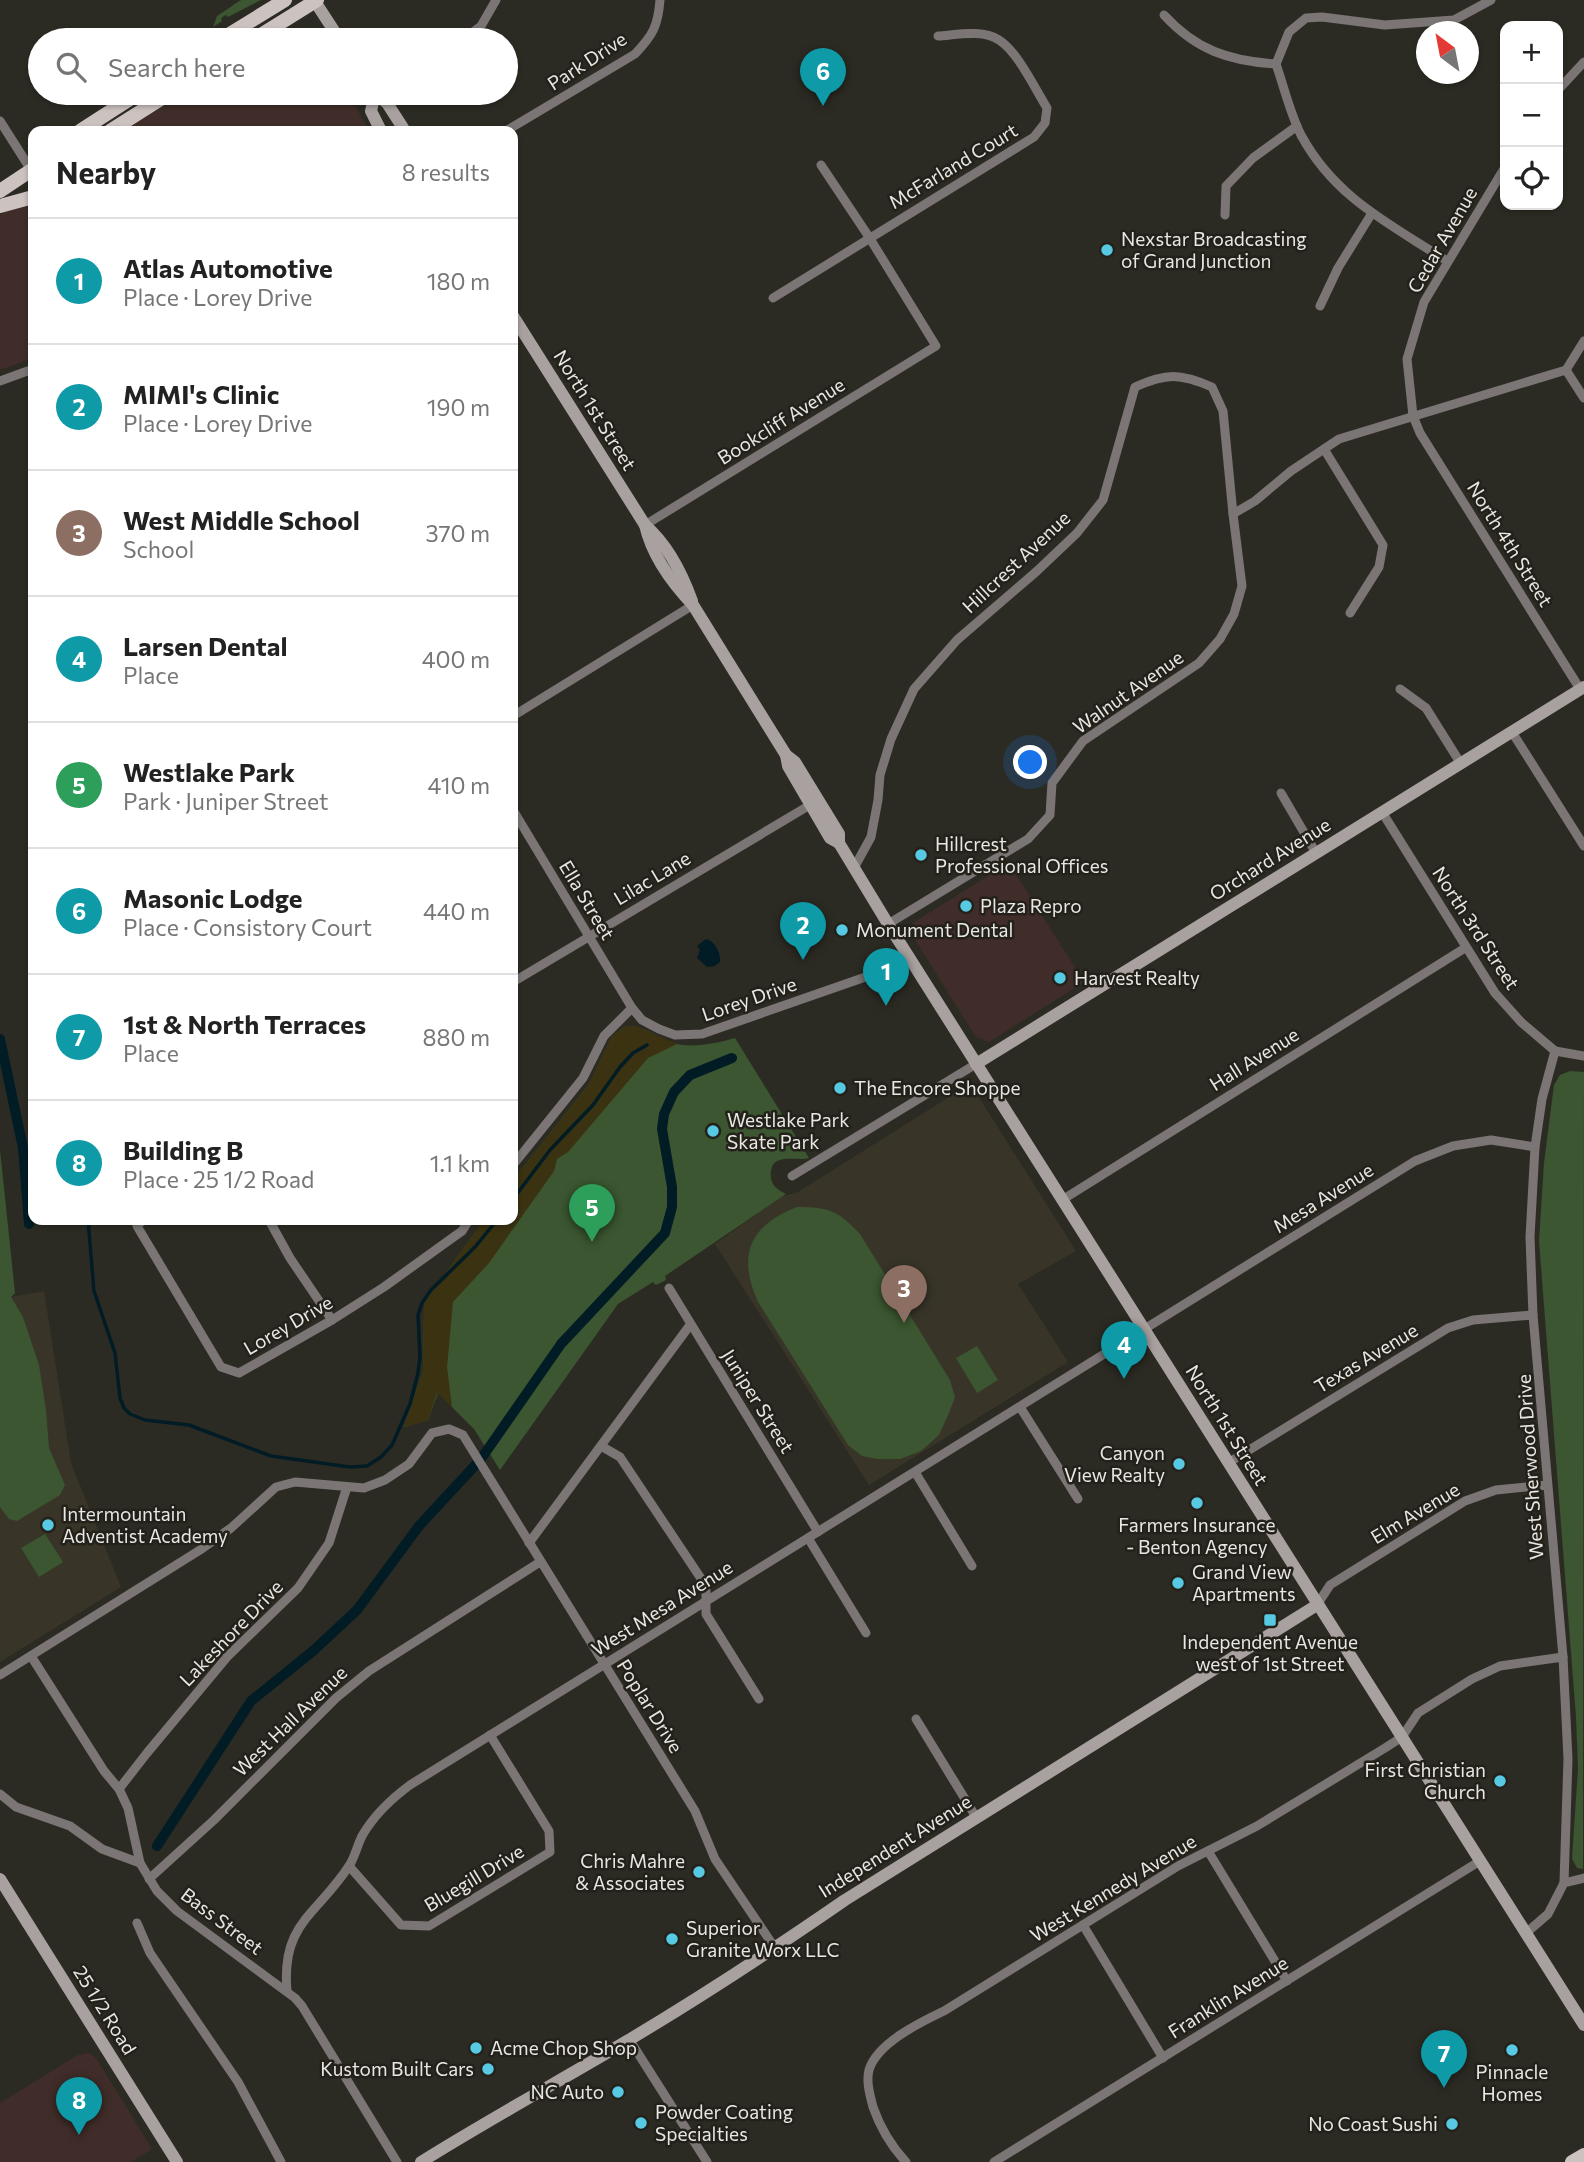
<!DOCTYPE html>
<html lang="en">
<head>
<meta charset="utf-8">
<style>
  :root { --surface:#fff; --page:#f2f2f2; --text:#222; --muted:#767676; --line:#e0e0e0; --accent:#111827 }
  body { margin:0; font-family:Commissioner,sans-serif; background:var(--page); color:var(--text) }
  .controls { position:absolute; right:21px; top:21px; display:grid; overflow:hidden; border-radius:14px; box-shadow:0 2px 5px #0004 }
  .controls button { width:63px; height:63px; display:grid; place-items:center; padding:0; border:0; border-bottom:2px solid var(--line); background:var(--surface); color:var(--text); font:35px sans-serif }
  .compass { position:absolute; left:1416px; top:21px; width:63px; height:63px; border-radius:50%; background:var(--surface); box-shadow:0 2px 5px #0004; rotate:328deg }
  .you { position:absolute; left:1031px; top:763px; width:24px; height:24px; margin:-18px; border:5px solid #fff; border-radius:50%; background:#1a73e8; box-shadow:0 0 0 10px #1a73e833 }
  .badge { display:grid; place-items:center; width:46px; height:46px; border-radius:50%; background:var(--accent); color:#fff; font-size:23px; font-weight:700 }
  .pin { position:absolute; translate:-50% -58px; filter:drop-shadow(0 2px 4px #0008) }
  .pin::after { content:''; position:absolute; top:37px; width:24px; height:21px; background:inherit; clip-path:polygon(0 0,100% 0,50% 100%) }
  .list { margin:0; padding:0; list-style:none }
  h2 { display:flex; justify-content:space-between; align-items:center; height:91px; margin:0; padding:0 28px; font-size:30px }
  h2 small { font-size:23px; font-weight:400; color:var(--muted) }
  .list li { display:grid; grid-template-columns:46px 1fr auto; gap:21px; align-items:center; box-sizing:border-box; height:126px; padding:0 28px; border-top:2px solid var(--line) }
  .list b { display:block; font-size:26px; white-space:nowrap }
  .list p { margin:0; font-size:23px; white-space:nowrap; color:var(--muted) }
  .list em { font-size:23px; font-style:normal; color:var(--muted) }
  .icon { flex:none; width:38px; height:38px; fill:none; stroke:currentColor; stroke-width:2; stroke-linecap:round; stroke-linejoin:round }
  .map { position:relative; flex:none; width:1584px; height:2162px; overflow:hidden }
  .search { position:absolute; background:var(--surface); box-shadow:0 2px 5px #0004; left:28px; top:28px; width:490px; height:77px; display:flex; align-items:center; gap:18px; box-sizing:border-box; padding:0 24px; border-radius:38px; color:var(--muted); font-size:26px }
  .panel { position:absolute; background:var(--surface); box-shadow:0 2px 5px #0004; left:28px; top:126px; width:490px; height:1099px; border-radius:14px }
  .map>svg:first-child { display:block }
  .commercial { fill:#402d29 }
  .built { fill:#383528 }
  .green { fill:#3b5630 }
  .sand { fill:#3a3211 }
  .water { fill:#021c25 }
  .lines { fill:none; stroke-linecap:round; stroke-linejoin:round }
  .stream { stroke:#021c25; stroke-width:3.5 }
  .canal { stroke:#021c25; stroke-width:10 }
  .street { stroke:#7b7675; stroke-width:9 }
  .secondary { stroke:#a8a19f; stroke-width:12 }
  .primary { stroke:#ccc2c0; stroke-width:14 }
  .poi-dot { fill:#57c9e2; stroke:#23211a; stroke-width:2.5 }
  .labels { text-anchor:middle; stroke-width:5; stroke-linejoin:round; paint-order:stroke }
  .street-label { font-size:19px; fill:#e8e7e2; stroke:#23211a }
  .poi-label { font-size:19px; fill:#e8e7e2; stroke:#23211a; text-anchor:start }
</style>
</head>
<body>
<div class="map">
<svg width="1584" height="2162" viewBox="0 0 1584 2162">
  <rect width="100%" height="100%" fill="#2c2b23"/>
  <!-- commercial -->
  <g class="commercial">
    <polygon points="187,93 348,93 369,131 121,131"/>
    <polygon points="33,193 33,358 0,370 0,215"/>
    <polygon points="1009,863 1084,982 989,1042 976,1037 911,933 913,923"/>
    <polygon points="89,2053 96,2058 152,2149 131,2162 0,2162 0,2103 78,2055"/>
  </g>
  <!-- built -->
  <g class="built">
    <polygon points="962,1089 970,1089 978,1096 1076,1251 1018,1284 1068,1362 869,1485 715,1244 781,1197 798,1192"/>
    <polygon points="44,1291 71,1463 121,1587 0,1662 0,1303 11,1297"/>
  </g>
  <!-- green -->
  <g class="green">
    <polygon points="241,0 261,0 228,17 226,15 221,18 222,21 213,27 217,16"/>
    <path d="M626 1026C644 1026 657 1037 674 1043 691 1049 718 1043 735 1038L809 1158C797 1162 768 1150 771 1178 772 1186 778 1190 786 1194L665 1276 666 1280 656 1285 653 1282 618 1304 500 1470 474 1429 438 1393 428 1420 404 1427 423 1371 424 1303 484 1220H513V1180L589 1084 612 1036Z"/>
    <polygon points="1570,1071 1584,1072 1583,1869 1577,1868 1572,1859 1578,1768 1576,1717 1539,1241 1544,1163 1554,1085 1560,1075"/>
    <polygon points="0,1150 15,1293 11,1297 23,1317 39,1365 46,1410 49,1448 65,1485 60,1495 17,1521 9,1519 0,1507"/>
    <path d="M797 1207C830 1207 838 1211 860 1234L950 1380 955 1397 949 1413 939 1435 921 1451 900 1459H877L862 1456 848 1445 758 1302C737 1255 749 1226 797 1207Z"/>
    <polygon points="977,1346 998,1380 977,1393 956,1358"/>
    <polygon points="45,1534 63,1562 39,1577 21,1548"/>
  </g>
  <!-- sand -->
  <polygon class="sand" points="626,1026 636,1026 677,1044 648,1058 568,1152 557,1159 554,1171 489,1263 453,1302 447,1367 452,1407 437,1393 428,1420 404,1427 423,1371 424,1303 484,1220 513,1220 513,1180 589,1084 612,1036"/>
  <!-- water -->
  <path class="water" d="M706 939C715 941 721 953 720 962L715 966 707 967 697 958 700 950 697 946Z"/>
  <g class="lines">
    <!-- stream -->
    <g class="stream">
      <polyline points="513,1199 550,1150 593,1105 620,1067 633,1053 647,1045"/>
      <polyline points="88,1220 94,1291 115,1353 120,1398 124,1408 130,1414 145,1420 189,1425 271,1456 350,1467 367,1466 381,1457 392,1445 410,1404 418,1373 420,1357 418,1315 422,1303 431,1290 475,1247 497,1220"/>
    </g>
    <!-- canal -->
    <g class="canal">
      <polyline points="0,1039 23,1148 29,1224"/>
      <polyline points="157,1846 251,1701 313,1651 357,1610 419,1526 481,1459 561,1344 665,1233 672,1207 672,1187 662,1129 664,1114 674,1092 690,1075 732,1058"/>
    </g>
    <!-- street -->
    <g class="street">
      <path d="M1164 15C1196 50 1229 61 1276 64"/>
      <polyline points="462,40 481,26 496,0"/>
      <path d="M1276 64C1284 87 1290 113 1301 135 1335 198 1390 224 1447 261"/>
      <polyline points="1276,64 1289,32 1306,18 1322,17 1385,25 1454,20 1491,0"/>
      <polyline points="1558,90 1584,62"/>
      <polyline points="0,121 33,173"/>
      <path d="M506 131 635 54C653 35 658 26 660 0"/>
      <polyline points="1505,167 1424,302 1407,359 1413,416 1420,433 1580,689"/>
      <polyline points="1225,215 1226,186 1253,158 1297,126"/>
      <path d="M773 298 1034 137 1045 123 1047 108C1035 89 1018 52 999 40 983 29 956 35 938 36"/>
      <polyline points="1320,306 1338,268 1372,213"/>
      <polyline points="1566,370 1584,398"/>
      <polyline points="0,381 33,369"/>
      <polyline points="1324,449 1383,545 1379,567 1350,613"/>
      <polyline points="645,525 936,346 869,237 821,165"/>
      <polyline points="1400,689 1426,708 1461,764"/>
      <polyline points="513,716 693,605"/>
      <polyline points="1512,732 1584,846"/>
      <polyline points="1281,793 1316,853"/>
      <polyline points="513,810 632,1008 642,1020 659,1029 675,1035 702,1034 877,973 909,957"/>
      <polyline points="1382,812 1495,993 1521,1022 1555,1051"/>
      <path d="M854 868 871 837 878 800 880 775 891 739 914 689 957 640 1037 571 1077 533 1103 500 1135 387C1166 373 1180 373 1212 387L1223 411 1233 514"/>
      <polyline points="888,924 1028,839 1050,815 1052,783 1083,741 1199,663 1220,639 1234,614 1242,586 1233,514 1255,501 1291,471 1339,439 1566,370 1584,341"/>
      <polyline points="513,982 810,805"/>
      <polyline points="1555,1051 1542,1099 1535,1147 1530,1237 1533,1315 1563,1657 1568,1759 1564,1883"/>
      <polyline points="1555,1051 1584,1056"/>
      <polyline points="513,1165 583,1078 604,1036 632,1008"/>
      <polyline points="792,1176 976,1064"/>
      <polyline points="1062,1200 1465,948"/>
      <polyline points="143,1220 137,1226 221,1367 239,1373 332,1320 384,1287 462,1231 469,1220"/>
      <polyline points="269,1220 290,1258 332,1320"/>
      <polyline points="669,1288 818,1532"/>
      <polyline points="1020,1407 1078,1499"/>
      <polyline points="601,1446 620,1457 706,1586 706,1614 759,1699"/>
      <polyline points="1228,1463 1448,1328 1473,1320 1533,1315"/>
      <polyline points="915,1472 972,1566"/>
      <polyline points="808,1538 866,1633"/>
      <polyline points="529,1543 690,1325"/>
      <polyline points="1317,1605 1330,1585 1465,1501 1496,1490 1547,1485"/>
      <polyline points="31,1656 104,1771 119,1789 128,1808 140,1863 157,1891 177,1911 295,1998 302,2006 397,2162"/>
      <polyline points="0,1675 200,1550 231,1528 276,1487 295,1482 364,1488 385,1480 409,1464 432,1433 449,1429 463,1435 695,1811 715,1859 775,1948"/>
      <polyline points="916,1719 976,1817"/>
      <polyline points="119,1789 147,1753 227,1657 298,1588 329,1543 347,1487"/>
      <polyline points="0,1794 16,1807 70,1826 102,1849 140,1863"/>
      <polyline points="1208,1851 1287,1981"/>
      <polyline points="349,1866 401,1925 429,1926 550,1852 549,1831 490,1735"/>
      <polyline points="149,1879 214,1820 336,1698 369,1671 540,1562"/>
      <polyline points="137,1923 150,1953 238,2082 281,2162"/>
      <polyline points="1083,1925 1163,2058"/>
      <polyline points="1526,1933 1548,1914 1564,1883 1584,1878"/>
      <path d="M287 1991C281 1923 317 1915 349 1866 355 1857 357 1846 362 1836 374 1815 391 1799 410 1785L1415 1161 1453 1146 1491 1140 1535 1147"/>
      <polyline points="629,2039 707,2162"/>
      <path d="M906 2162C891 2146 880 2127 873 2107 870 2095 866 2082 869 2070 877 2043 921 2022 944 2011L1178 1866 1257 1826 1385 1748 1402 1737 1418 1713 1472 1679 1500 1666 1563 1657"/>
      <polyline points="994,2162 1480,1861"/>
    </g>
    <!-- secondary -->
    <g class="secondary">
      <polyline points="314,0 340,40"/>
      <polyline points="374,93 387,103 405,131"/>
      <polyline points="375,94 371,111 381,131"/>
      <path d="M513 316 645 525C668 545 682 573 692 601"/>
      <path d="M645 525C652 556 671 582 693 605L786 755 795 762 839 834V843L888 924 1584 2025"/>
      <polyline points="786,755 788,766 830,838 839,843"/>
      <polyline points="976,1064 1584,687"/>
      <polyline points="0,1879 177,2162"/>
      <path d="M421 2162C488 2120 558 2082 627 2041 701 1997 774 1949 845 1900L1317 1605"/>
    </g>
    <!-- primary -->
    <g class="primary">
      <polyline points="220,40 285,0"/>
      <polyline points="253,40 317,0"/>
      <polyline points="80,131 139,93"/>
      <polyline points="110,131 170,93"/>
      <polyline points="0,191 33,169"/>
      <polyline points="0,206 33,197"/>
      <polyline points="1572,2162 1584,2155"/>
    </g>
  </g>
  <!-- markers -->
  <g class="poi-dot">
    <circle cx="1107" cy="250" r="7"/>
    <circle cx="921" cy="855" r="7"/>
    <circle cx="966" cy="906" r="7"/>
    <circle cx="842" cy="930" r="7"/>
    <circle cx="1060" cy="978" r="7"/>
    <circle cx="840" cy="1088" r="7"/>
    <circle cx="713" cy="1131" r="7"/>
    <circle cx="1179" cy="1464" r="7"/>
    <circle cx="1197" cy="1503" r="7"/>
    <circle cx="48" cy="1525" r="7"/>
    <circle cx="1178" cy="1583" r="7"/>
    <rect x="1263" y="1613" width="14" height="14" rx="3.5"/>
    <circle cx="1500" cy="1781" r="7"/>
    <circle cx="699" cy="1872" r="7"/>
    <circle cx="672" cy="1939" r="7"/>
    <circle cx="476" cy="2048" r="7"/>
    <circle cx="1512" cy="2050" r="7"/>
    <circle cx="488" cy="2069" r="7"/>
    <circle cx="618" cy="2092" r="7"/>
    <circle cx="641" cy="2123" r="7"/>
    <circle cx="1452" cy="2124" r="7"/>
  </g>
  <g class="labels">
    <!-- street labels -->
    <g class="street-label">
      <text transform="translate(587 61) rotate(-33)" y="7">Park Drive</text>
      <text transform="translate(953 166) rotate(-31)" y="7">McFarland Court</text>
      <text transform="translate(1442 240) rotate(-60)" y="7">Cedar Avenue</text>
      <text transform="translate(595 410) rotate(58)" y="7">North 1st Street</text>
      <text transform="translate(781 421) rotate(-32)" y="7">Bookcliff Avenue</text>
      <text transform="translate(1510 544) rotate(58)" y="7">North 4th Street</text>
      <text transform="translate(1016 562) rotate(-43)" y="7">Hillcrest Avenue</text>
      <text transform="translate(1128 692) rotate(-35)" y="7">Walnut Avenue</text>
      <text transform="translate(1270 859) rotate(-32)" y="7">Orchard Avenue</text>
      <text transform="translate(652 878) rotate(-31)" y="7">Lilac Lane</text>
      <text transform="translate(587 900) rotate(59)" y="7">Ella Street</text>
      <text transform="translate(1476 928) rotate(57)" y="7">North 3rd Street</text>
      <text transform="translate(749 999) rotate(-19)" y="7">Lorey Drive</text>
      <text transform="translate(1254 1059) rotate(-32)" y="7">Hall Avenue</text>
      <text transform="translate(1323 1198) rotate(-32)" y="7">Mesa Avenue</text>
      <text transform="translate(288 1325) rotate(-30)" y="7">Lorey Drive</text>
      <text transform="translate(1366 1358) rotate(-31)" y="7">Texas Avenue</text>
      <text transform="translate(758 1401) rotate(58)" y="7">Juniper Street</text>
      <text transform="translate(1227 1425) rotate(58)" y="7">North 1st Street</text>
      <text transform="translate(1530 1467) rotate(-94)" y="7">West Sherwood Drive</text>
      <text transform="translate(1415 1513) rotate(-31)" y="7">Elm Avenue</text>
      <text transform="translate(662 1608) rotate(-32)" y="7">West Mesa Avenue</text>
      <text transform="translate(231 1633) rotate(-46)" y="7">Lakeshore Drive</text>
      <text transform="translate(650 1706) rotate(58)" y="7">Poplar Drive</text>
      <text transform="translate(290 1721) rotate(-44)" y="7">West Hall Avenue</text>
      <text transform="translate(895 1846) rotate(-32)" y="7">Independent Avenue</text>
      <text transform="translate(474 1878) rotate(-31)" y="7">Bluegill Drive</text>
      <text transform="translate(1113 1888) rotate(-31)" y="7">West Kennedy Avenue</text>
      <text transform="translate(222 1921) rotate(37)" y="7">Bass Street</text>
      <text transform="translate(1228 1997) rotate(-32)" y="7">Franklin Avenue</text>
      <text transform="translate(105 2010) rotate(58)" y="7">25 1/2 Road</text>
    </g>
    <!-- poi labels -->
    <g class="poi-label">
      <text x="1121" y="246">Nexstar Broadcasting<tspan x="1121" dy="22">of Grand Junction</tspan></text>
      <text x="935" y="851">Hillcrest<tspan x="935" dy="22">Professional Offices</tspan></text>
      <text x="980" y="913">Plaza Repro</text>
      <text x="856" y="937">Monument Dental</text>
      <text x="1074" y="985">Harvest Realty</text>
      <text x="854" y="1095">The Encore Shoppe</text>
      <text x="727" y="1127">Westlake Park<tspan x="727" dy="22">Skate Park</tspan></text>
      <text x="1165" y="1460" text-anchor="end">Canyon<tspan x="1165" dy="22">View Realty</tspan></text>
      <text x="62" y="1521">Intermountain<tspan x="62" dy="22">Adventist Academy</tspan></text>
      <text x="1197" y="1532" text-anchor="middle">Farmers Insurance<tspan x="1197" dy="22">- Benton Agency</tspan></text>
      <text x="1192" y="1579">Grand View<tspan x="1192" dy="22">Apartments</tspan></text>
      <text x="1270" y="1649" text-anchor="middle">Independent Avenue<tspan x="1270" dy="22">west of 1st Street</tspan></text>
      <text x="1486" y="1777" text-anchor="end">First Christian<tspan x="1486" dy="22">Church</tspan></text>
      <text x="685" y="1868" text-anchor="end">Chris Mahre<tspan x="685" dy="22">&amp; Associates</tspan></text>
      <text x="686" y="1935">Superior<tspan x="686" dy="22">Granite Worx LLC</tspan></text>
      <text x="490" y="2055">Acme Chop Shop</text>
      <text x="474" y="2076" text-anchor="end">Kustom Built Cars</text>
      <text x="1512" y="2079" text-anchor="middle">Pinnacle<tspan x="1512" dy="22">Homes</tspan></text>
      <text x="604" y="2099" text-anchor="end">NC Auto</text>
      <text x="655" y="2119">Powder Coating<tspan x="655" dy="22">Specialties</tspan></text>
      <text x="1438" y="2131" text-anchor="end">No Coast Sushi</text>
    </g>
  </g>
</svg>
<div class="controls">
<button>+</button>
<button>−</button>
<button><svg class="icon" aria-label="locate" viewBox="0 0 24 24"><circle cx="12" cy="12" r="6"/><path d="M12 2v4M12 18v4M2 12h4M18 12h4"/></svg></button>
</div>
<svg class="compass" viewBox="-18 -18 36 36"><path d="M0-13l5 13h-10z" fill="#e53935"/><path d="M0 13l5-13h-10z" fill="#767676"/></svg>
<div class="you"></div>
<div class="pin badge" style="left:886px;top:1006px;background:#0f9aa8">1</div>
<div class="pin badge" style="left:803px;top:960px;background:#0f9aa8">2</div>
<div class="pin badge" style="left:904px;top:1323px;background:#8d6e63">3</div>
<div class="pin badge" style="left:1124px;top:1379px;background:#0f9aa8">4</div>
<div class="pin badge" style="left:592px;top:1242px;background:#2e9e5b">5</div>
<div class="pin badge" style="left:823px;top:106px;background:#0f9aa8">6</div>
<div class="pin badge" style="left:1444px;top:2088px;background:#0f9aa8">7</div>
<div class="pin badge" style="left:79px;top:2135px;background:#0f9aa8">8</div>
<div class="search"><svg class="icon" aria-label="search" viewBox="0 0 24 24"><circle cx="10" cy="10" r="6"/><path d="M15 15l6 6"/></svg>Search here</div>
<section class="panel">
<h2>Nearby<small>8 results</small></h2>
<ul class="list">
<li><span class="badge" style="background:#0f9aa8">1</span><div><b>Atlas Automotive</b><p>Place · Lorey Drive</p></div><em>180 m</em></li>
<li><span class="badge" style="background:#0f9aa8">2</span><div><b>MIMI's Clinic</b><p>Place · Lorey Drive</p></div><em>190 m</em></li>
<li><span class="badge" style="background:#8d6e63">3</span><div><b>West Middle School</b><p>School</p></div><em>370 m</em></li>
<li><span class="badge" style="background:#0f9aa8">4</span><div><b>Larsen Dental</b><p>Place</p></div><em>400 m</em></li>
<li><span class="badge" style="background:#2e9e5b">5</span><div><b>Westlake Park</b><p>Park · Juniper Street</p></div><em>410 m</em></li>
<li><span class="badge" style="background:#0f9aa8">6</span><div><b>Masonic Lodge</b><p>Place · Consistory Court</p></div><em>440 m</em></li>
<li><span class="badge" style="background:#0f9aa8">7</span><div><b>1st &amp; North Terraces</b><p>Place</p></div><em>880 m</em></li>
<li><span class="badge" style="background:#0f9aa8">8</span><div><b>Building B</b><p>Place · 25 1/2 Road</p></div><em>1.1 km</em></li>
</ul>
</section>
</div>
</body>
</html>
